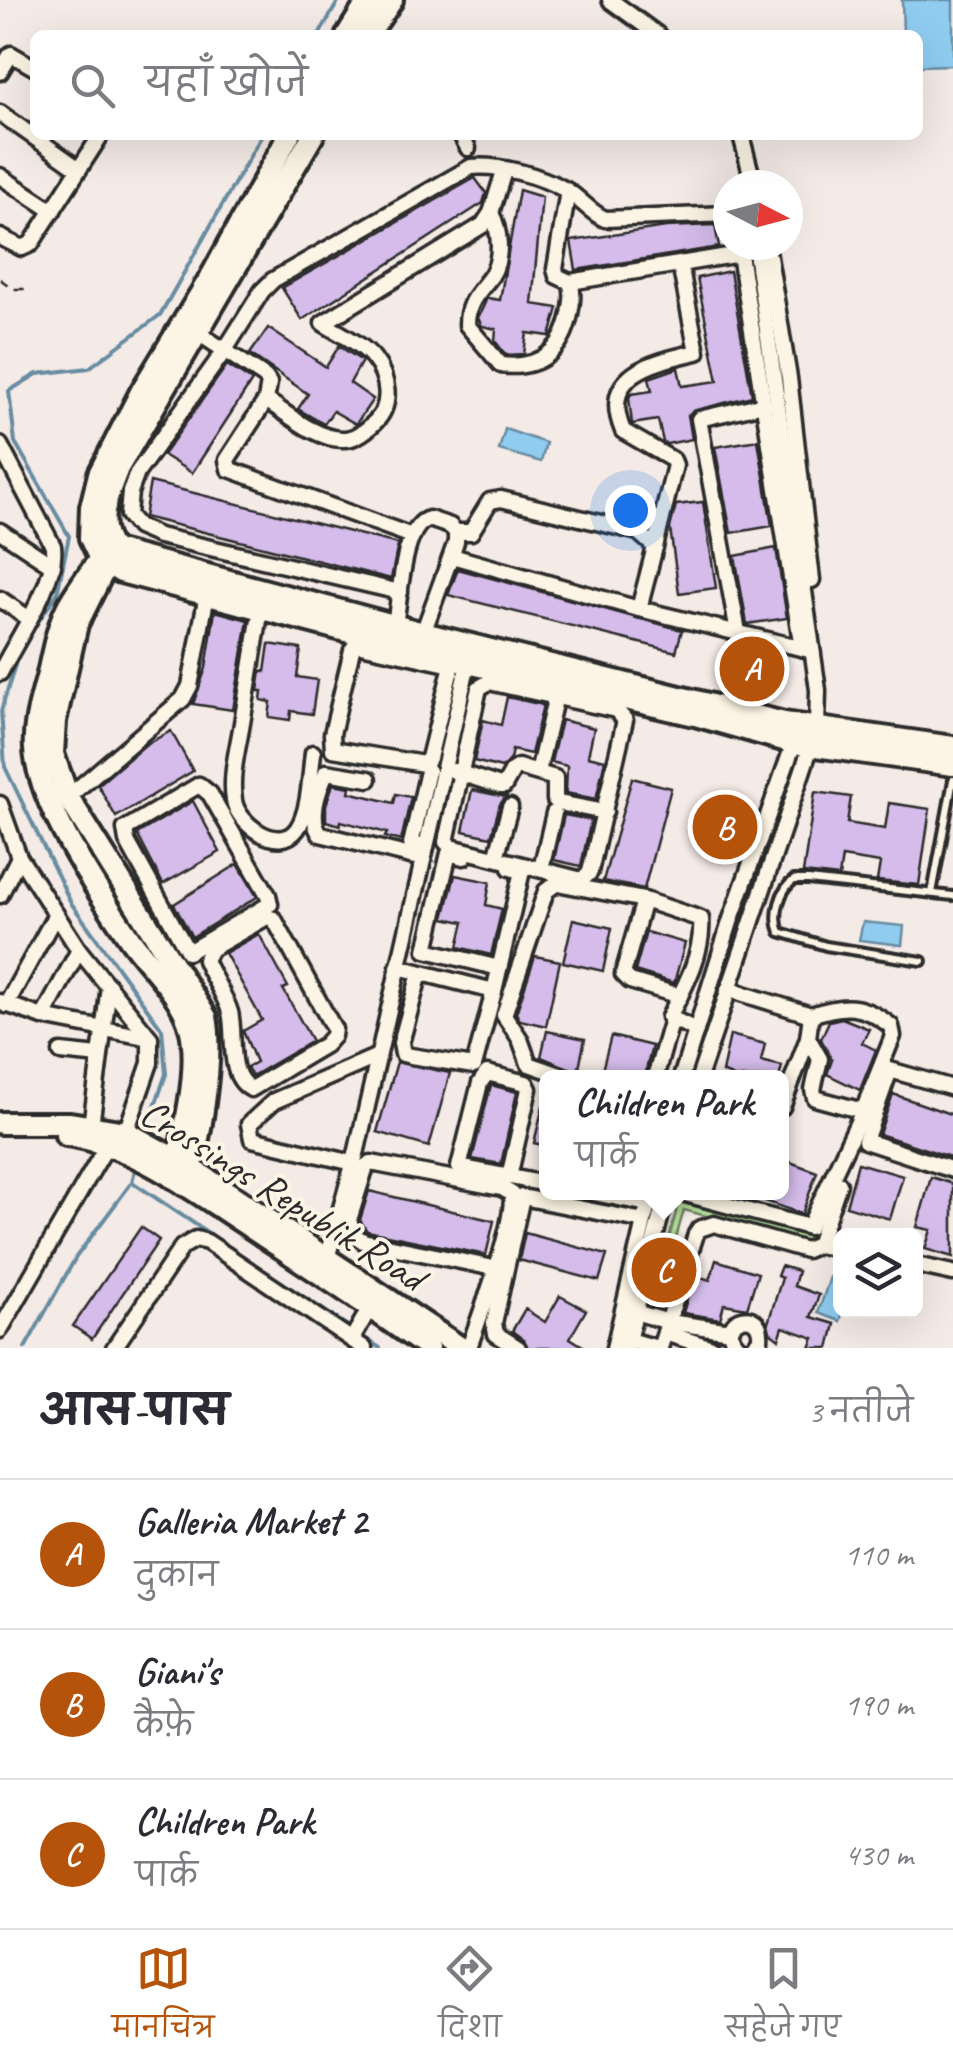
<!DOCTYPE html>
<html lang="hi">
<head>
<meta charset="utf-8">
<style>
  :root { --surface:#fff; --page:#f7f7f7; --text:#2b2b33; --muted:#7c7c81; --line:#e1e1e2; --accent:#b45309 }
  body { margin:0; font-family:Caveat,"Playpen Sans Deva",sans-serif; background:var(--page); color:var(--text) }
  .controls { position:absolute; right:30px; bottom:30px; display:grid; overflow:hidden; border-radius:15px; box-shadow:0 10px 40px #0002 }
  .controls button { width:90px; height:90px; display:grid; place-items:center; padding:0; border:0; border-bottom:2px solid var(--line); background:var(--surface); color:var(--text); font:50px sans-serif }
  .compass { position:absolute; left:713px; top:170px; width:90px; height:90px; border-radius:50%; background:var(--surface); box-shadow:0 10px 40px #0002; rotate:96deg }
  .you { position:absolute; left:630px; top:510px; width:35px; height:35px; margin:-25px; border:8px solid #fff; border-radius:50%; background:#1a73e8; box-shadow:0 0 0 15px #1a73e833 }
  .badge { display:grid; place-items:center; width:65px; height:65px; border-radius:50%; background:var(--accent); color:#fff; font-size:32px; font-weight:700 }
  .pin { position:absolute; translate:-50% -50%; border:5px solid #fff; box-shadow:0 2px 10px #0006 }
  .popup { position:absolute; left:539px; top:1070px; width:250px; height:130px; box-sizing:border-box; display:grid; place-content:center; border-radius:15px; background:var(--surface); filter:drop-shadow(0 2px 8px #0005); font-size:32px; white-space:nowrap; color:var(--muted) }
  .popup b { font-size:38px; color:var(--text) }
  .popup::after { content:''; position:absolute; left:50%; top:100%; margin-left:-20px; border:20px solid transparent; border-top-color:var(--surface) }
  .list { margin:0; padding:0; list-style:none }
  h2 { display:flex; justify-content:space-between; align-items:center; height:130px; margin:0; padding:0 40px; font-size:42px }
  h2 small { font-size:32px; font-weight:400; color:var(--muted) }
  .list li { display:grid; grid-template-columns:65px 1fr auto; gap:30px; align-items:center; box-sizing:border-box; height:150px; padding:0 40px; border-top:2px solid var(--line) }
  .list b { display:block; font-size:38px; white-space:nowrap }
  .list p { margin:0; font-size:32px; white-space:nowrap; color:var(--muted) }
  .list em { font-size:32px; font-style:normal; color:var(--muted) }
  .icon { flex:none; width:55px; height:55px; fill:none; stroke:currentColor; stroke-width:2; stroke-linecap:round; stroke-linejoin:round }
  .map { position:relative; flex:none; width:953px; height:1348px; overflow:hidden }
  .search { position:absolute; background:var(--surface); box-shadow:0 10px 40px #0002; left:30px; right:30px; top:30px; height:110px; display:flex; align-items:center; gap:25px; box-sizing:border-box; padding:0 35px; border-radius:15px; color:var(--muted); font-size:38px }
  .sheet { height:580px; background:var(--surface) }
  nav { display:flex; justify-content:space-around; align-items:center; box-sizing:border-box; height:140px; border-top:2px solid var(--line); background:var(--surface); font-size:28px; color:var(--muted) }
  nav a { display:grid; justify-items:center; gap:5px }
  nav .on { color:var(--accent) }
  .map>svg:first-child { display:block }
  .green { fill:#b4de9b; stroke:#708463; stroke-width:2.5 }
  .water { fill:#8fccf0; stroke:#678ca1; stroke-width:2.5 }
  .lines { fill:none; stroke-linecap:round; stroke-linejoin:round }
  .stream { stroke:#678ca1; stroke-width:4 }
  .building { fill:#d5bceb; stroke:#2b2b2b; stroke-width:2.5 }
  .lane-casing { stroke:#2b2b2b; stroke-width:14 }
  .street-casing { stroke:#2b2b2b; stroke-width:21 }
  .secondary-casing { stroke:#2b2b2b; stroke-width:28 }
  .path { stroke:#2b2b2b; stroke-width:2.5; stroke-dasharray:10 8; stroke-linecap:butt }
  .lane { stroke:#fcf5e5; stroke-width:6 }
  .street { stroke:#fcf5e5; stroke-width:14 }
  .secondary { stroke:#fcf5e5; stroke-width:20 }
  .labels { text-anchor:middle; stroke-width:8; stroke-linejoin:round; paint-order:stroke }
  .street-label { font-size:40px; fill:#2b2b2b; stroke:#fcf5e5 }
</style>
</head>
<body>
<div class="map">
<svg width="953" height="1348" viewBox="0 0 953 1348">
  <rect width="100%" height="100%" fill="#f4eae6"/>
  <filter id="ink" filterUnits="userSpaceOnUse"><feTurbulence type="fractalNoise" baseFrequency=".01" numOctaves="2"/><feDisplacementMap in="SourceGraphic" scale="20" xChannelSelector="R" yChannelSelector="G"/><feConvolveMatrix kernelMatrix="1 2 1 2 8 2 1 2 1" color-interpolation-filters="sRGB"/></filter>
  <g filter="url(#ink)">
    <!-- green -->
    <polygon class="green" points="679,1201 810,1235 807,1243 684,1210 657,1304 653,1297"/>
    <!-- water -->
    <g class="water">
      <polygon points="902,0 953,0 953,65 918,66 918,35 903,35"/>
      <polygon points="505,429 546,443 541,462 499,450"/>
      <polygon points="863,922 904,926 902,945 859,940"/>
      <polygon points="830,1277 840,1280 843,1311 840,1321 818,1313"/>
    </g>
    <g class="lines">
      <!-- stream -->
      <g class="stream">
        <polyline points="319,35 339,0"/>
        <polyline points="23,644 57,594 69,536 15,442 9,391 37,374 89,368 160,315 262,135"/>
        <polyline points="19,652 1,711 5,767 71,903 162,1029 166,1074 146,1132"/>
        <polyline points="132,1182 352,1329"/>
        <polyline points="360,1335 380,1348"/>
        <polyline points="25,1348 76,1257 132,1182 136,1165"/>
      </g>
    </g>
    <!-- building -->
    <g class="building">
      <polygon points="475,178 486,193 483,203 302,320 282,288"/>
      <polygon points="519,190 542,197 532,304 558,308 550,336 527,333 524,354 506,355 495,341 496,329 482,326 478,318 487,298 500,300"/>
      <polygon points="715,225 719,247 576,270 571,241 666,227"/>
      <polygon points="730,271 752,396 693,411 688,415 692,439 667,444 663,442 658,420 632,424 629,398 631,394 652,391 649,378 678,368 682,386 718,381 697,278"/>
      <polygon points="268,328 326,367 339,346 362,361 350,383 373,399 356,424 333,411 324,424 298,409 308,394 250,354"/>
      <polygon points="227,365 252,381 192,473 163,455"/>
      <polygon points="758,440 772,526 731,533 715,447"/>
      <polygon points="150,482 398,544 391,579 144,517"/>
      <polygon points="703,502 716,588 679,593 670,528 676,505"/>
      <polygon points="776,548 787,618 747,624 735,556"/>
      <polygon points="458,569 682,630 676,652 448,595"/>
      <polygon points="215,611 248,620 233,710 193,704 206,668"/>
      <polygon points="269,644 301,649 297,677 317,680 312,714 291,711 290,720 269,717 271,702 261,700 262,691 258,691 261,671 265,672"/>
      <polygon points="507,697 543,705 531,754 512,750 510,759 502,768 474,761 483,720 501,725"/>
      <polygon points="561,720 594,728 588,756 605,760 596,799 566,793 567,766 551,762"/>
      <polygon points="171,731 193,771 116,817 98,785 145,745"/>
      <polygon points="632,778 671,788 644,889 603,881"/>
      <polygon points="333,784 350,787 349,792 394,803 396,794 411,797 401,841 385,837 387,833 341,821 340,825 326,821 326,805"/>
      <polygon points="472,790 506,797 500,804 491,837 463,831"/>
      <polygon points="815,792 851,797 847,823 885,829 889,803 930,809 919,885 877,881 880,863 842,857 839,877 803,873"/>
      <polygon points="193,801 220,852 163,884 137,834"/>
      <polygon points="564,815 591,820 581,866 554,860"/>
      <polygon points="238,864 257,897 192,937 174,904"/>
      <polygon points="455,875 490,882 486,905 502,909 491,955 458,947 464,922 444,918"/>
      <polygon points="573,919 612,928 603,971 563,962"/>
      <polygon points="646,932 685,943 674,983 635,971"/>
      <polygon points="259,934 288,987 283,989 312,1041 252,1076 247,1067 256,1062 243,1031 262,1020 225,953"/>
      <polygon points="535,956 560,961 546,1026 520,1020 516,1013"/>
      <polygon points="842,1018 869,1029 862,1043 876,1050 860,1090 827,1074 832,1060 821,1039 829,1021"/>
      <polygon points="547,1031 585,1039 578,1072 541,1057"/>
      <polygon points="730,1035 765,1044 761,1061 782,1066 779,1078 736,1078 722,1072"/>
      <polygon points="611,1036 652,1046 644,1078 600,1078"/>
      <polygon points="397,1062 450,1073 429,1147 377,1132"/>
      <polygon points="491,1085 517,1092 501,1164 472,1159"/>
      <polygon points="893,1094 953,1115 953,1158 879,1134"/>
      <polygon points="543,1106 546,1107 546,1146 534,1143"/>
      <polygon points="782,1159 817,1172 802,1214 745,1194 782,1192"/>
      <polygon points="858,1163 903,1176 890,1219 846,1206"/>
      <polygon points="931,1177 953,1184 953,1257 925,1249 931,1230 917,1227"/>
      <polygon points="369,1191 494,1221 486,1255 367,1231 360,1220"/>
      <polygon points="141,1227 159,1240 92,1339 73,1326"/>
      <polygon points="525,1233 607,1255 599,1281 519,1260"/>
      <polygon points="716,1260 758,1273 747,1308 724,1304 720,1319 683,1313 694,1275 710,1280"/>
      <polygon points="781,1266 798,1271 794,1286 819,1295 811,1317 835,1324 829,1348 810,1348 814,1338 783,1327 779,1339 770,1332 768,1323 782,1278 777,1276"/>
      <polygon points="560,1296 586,1310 570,1338 586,1348 528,1348 524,1340 512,1331 525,1309 545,1322"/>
    </g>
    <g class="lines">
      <defs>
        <g id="lane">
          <polyline points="932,893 953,780"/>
          <path d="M922 961 826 946 780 932C773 916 780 889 794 880H808L953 896"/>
        </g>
        <g id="street">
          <polyline points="610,0 658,35"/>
          <polyline points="0,72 11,54 35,68"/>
          <polyline points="0,113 79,169"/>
          <polyline points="461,135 468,148"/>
          <polyline points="741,135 754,185"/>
          <polyline points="0,176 53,211"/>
          <path d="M491 213C500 230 503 258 491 276 478 294 467 301 467 325L501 365C540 370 563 350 570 314 572 303 574 292 570 282L557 276 555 269 568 191"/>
          <polyline points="0,237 22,248 31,244 101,135"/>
          <polyline points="767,245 789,378 812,580"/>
          <polyline points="570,282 740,254 802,648"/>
          <polyline points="192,329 265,377 269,383 266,400 227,460 229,469 412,536"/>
          <path d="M266 400C288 414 316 439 342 439 355 440 366 431 375 422 393 405 388 377 374 359 363 344 338 333 323 323L483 225 491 213 504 171"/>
          <path d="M0 445 53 546C58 581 16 640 0 673"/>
          <polyline points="0,531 53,566"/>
          <polyline points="456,532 471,532 490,501 501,499 638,532 655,547 639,609"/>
          <path d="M655 547 675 465 673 460 623 431C599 373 654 362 697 352L680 264"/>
          <polyline points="452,556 639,609 809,650"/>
          <path d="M400 592 159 536 138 527 128 515 130 492 137 473 225 350 262 291 273 280 471 167C499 164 541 176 566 190 581 199 589 212 605 219L728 214"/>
          <polyline points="0,599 28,618"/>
          <path d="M261 608C255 646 248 685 242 723 238 748 230 775 234 800 237 824 279 854 297 829 310 811 310 775 313 753"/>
          <path d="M394 630C400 605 401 525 429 519L450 526 456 532V542L423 633"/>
          <polyline points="738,632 699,419 764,404"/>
          <polygon points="356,644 452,665 429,758 424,764 333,749 332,734 352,650"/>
          <polygon points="489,682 616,710 625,720 590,872 582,880 451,847 446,842 479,688"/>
          <polyline points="454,771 500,786 504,786 513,770 518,767 555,778 555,800 559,803 605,812"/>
          <polyline points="538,772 557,691"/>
          <path d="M369 779 326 772C319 790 308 817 320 834L423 859"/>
          <polygon points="199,785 210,794 268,895 270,904 188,952 127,841 125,829"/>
          <polyline points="68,797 183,699 190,686 207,594"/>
          <polyline points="0,804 19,857 79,950 150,1038 150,1063 126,1132"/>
          <polyline points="426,847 411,844 428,771"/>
          <polyline points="464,857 449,853 426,950 499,968"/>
          <polyline points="496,858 510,807"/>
          <polyline points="541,869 554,813"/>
          <polyline points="0,895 19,857"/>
          <polyline points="644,900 623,974 630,981 680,996"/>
          <path d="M267 917 274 919 334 1029 333 1036 325 1045 251 1089C226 1076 236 1036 230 1012 225 995 212 977 205 960L211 949Z"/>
          <polyline points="398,967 494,991 522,871 510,868"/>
          <polyline points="420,973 401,1043 403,1054 411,1056 474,1066 494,991"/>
          <polyline points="0,1002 43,1017 150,1038"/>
          <polyline points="6,1005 56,914"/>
          <path d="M811 1015C844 1004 862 1003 891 1026L893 1036 863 1111"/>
          <polyline points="43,1017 79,950"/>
          <polyline points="61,1052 99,1056"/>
          <path d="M569 1078 529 1064 520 1039 504 1015 546 891 557 883 644 900 701 919C704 953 684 988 669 1017L696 1030"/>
          <polyline points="655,1078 672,1019"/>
          <polyline points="681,1078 731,919 796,737"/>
          <polyline points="699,1078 817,728 818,690 755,245"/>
          <polyline points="953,1088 890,1070 865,1141 953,1170"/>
          <polyline points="782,1107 808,1038"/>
          <polyline points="90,1134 109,986"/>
          <polyline points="353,1163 252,1139 249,1124 274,1101 378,1056"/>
          <polyline points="509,1177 529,1089 526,1083 487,1073 480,1083 459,1167 546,1184"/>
          <polyline points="589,1192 648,1204"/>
          <polyline points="678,1192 809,1227 863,1111 815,1098 813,1090 820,1059 808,1038 811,1015 728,989"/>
          <polyline points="818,1245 839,1184"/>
          <polyline points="327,1259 357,1150 468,663"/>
          <polyline points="916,1265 953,1273"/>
          <polyline points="635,1312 669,1322 731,1331"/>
          <polyline points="0,1330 110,1140"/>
          <polyline points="665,1333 712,1348"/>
          <polyline points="352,1339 371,1306"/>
          <polyline points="628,1340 658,1348"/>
          <polyline points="114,1348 182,1247 196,1239 207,1242 364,1348"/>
          <path d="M469 1348C482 1308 513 1232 512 1194L502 1188 371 1163 366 1166 349 1220 353 1234 363 1241 494 1268"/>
          <polyline points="518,1348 496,1334 494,1323 522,1197 644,1221"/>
          <polyline points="614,1348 651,1192"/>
          <polyline points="626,1348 667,1192"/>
          <polyline points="660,1348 696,1234 699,1229 714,1224 806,1250 818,1245 840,1249"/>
          <path d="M740 1348C710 1322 764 1301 760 1340L752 1348"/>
        </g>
        <g id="secondary">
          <polyline points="347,35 369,0"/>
          <polyline points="368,35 392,0"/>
          <polyline points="289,135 212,275 142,390 99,474 91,507 90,538 100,559 121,572 468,663 695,715 794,743 953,765"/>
          <path d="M313 135 118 468C108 493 93 527 114 550L423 633 784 723 953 747"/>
          <path d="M105 551C93 570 77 588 67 608 57 628 53 652 48 674 42 698 33 724 35 749 38 803 99 894 130 939 149 966 182 995 190 1027 201 1066 184 1138 172 1177"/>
          <path d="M102 574 77 624 55 721 53 754 68 797 206 1017C214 1058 200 1146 185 1185"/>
          <polyline points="0,1123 70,1123 126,1132 191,1168 461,1348"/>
          <path d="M66 1135C137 1145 192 1190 250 1227 310 1267 370 1306 428 1348"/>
        </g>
      </defs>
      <!-- lane casing -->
      <use href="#lane" class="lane-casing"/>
      <!-- street casing -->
      <use href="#street" class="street-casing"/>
      <!-- secondary casing -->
      <use href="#secondary" class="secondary-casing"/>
      <!-- path -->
      <polyline class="path" points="0,279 13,289 28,289"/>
      <!-- lane -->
      <use href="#lane" class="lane"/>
      <!-- street -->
      <use href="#street" class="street"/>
      <!-- secondary -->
      <use href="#secondary" class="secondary"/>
    </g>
  </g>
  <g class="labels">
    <!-- street labels -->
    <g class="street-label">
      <text transform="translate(283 1194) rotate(32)" y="14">Crossings Republik Road</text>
    </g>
  </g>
</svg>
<div class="controls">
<button><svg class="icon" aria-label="layers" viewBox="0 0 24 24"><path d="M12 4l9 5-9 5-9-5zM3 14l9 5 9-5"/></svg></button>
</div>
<svg class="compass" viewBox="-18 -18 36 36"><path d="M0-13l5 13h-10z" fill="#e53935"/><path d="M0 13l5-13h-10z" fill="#7c7c81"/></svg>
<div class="you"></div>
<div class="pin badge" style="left:752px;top:669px">A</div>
<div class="pin badge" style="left:725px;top:827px">B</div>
<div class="pin badge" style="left:664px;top:1270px">C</div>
<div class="popup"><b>Children Park</b>पार्क</div>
<div class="search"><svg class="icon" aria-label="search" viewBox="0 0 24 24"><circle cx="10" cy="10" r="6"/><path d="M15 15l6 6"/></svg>यहाँ खोजें</div>
</div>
<section class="sheet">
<h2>आस-पास<small>3 नतीजे</small></h2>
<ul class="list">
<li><span class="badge">A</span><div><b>Galleria Market 2</b><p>दुकान</p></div><em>110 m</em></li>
<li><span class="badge">B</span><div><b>Giani's</b><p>कैफ़े</p></div><em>190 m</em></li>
<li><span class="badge">C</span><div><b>Children Park</b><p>पार्क</p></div><em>430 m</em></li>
</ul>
</section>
<nav>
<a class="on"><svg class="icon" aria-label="map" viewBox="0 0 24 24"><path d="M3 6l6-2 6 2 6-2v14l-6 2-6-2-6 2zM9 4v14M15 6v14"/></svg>मानचित्र</a>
<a><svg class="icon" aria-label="directions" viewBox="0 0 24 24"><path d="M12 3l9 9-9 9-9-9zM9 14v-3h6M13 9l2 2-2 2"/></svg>दिशा</a>
<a><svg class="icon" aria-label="saved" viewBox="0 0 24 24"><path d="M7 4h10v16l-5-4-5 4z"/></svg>सहेजे गए</a>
</nav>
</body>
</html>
